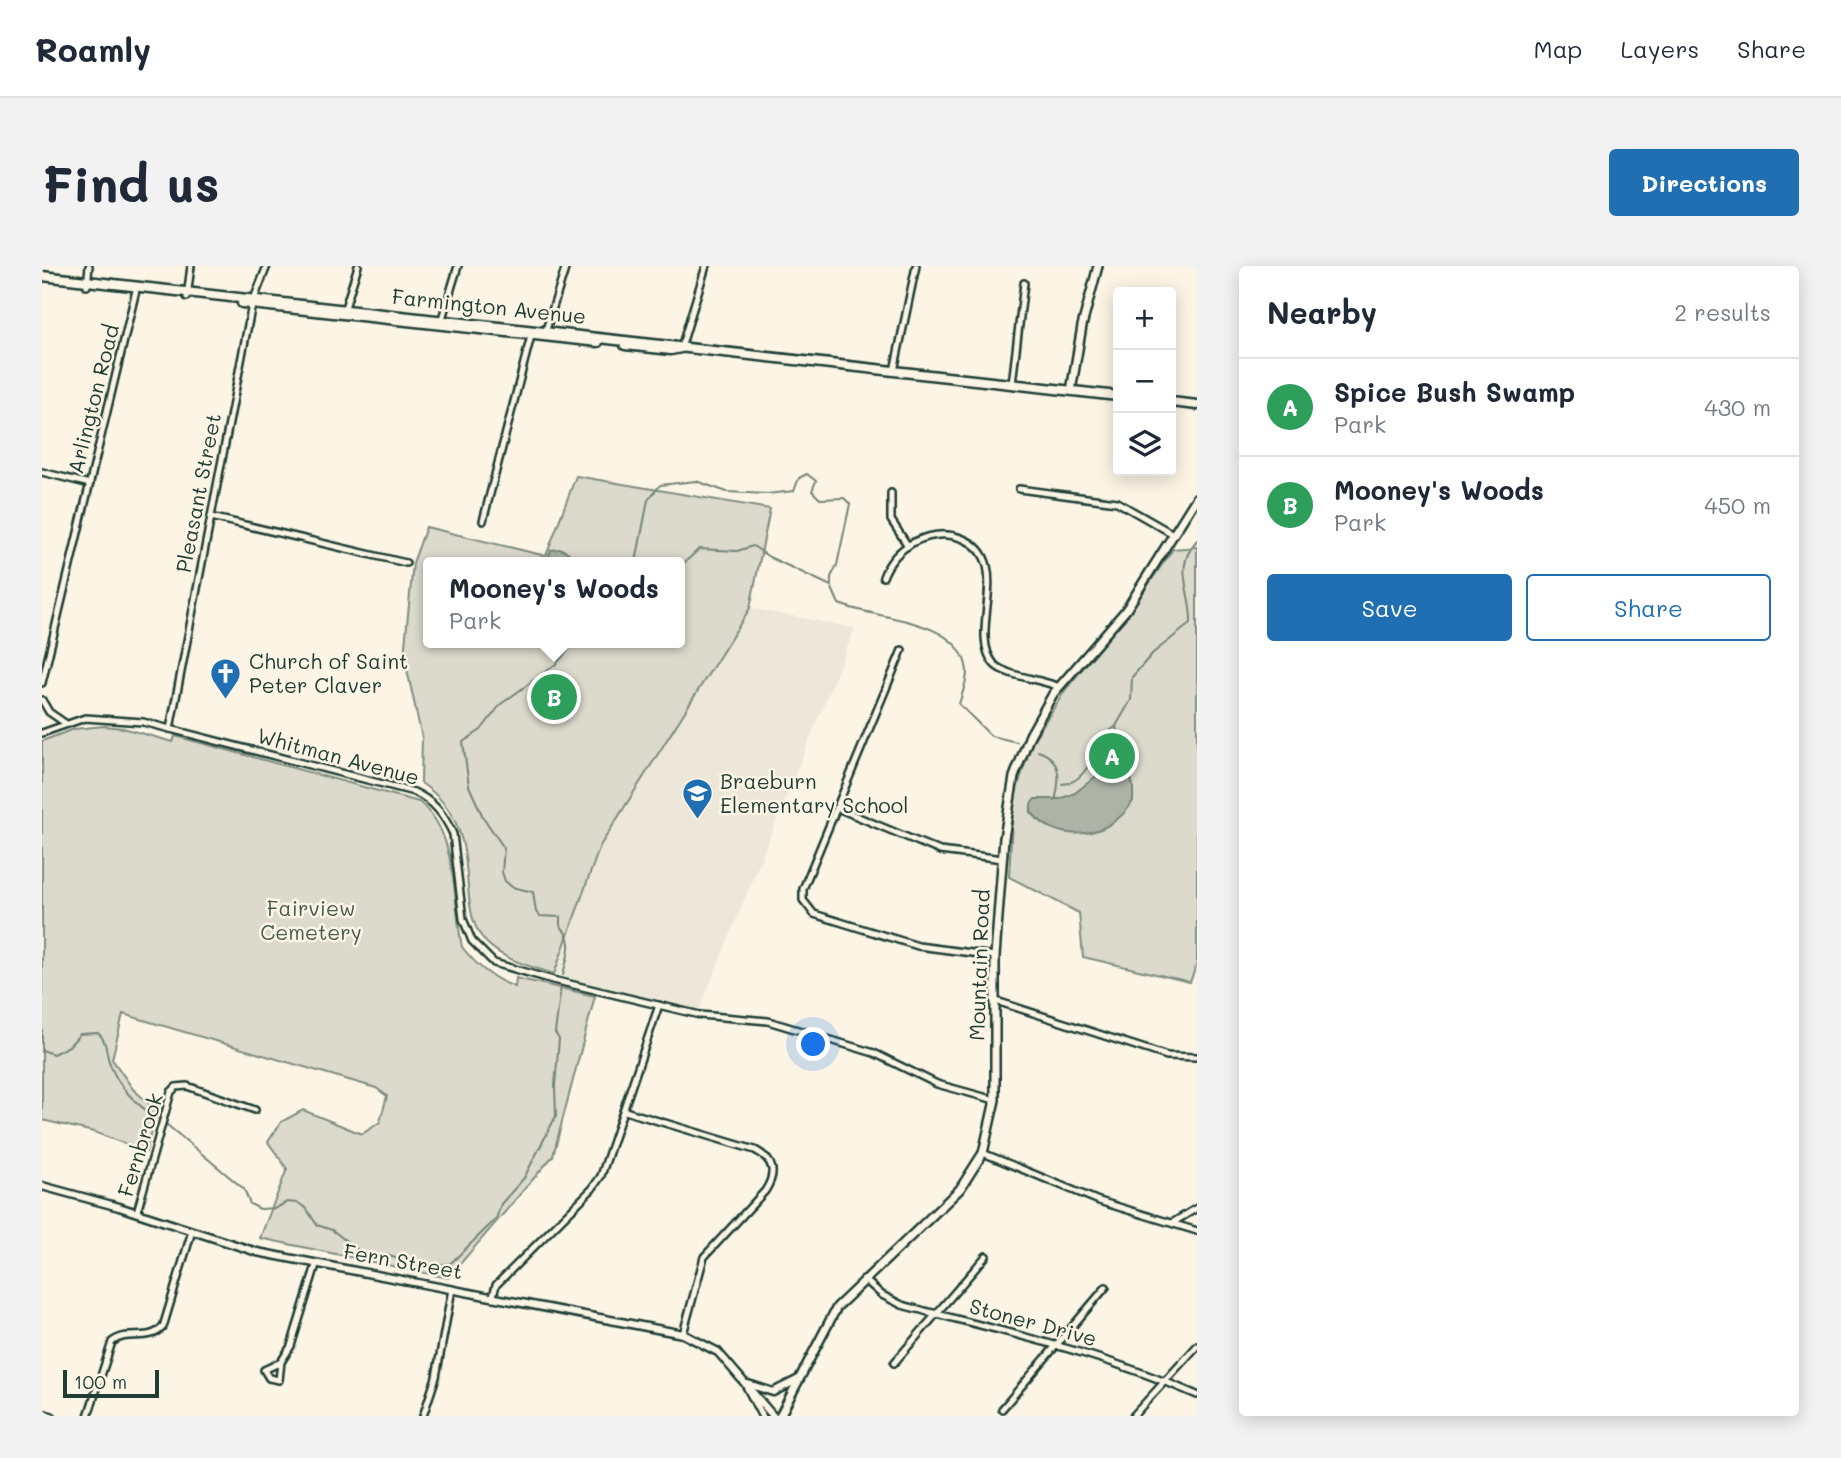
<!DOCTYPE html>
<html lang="en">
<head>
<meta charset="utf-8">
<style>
  :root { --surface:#fff; --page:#f2f2f3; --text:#1f2937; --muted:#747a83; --line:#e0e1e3; --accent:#1f6fb2 }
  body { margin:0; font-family:Mali,sans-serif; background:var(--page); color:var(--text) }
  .controls { position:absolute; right:21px; top:21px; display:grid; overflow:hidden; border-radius:7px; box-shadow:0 4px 18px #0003 }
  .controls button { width:63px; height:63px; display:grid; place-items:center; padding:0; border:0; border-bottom:2px solid var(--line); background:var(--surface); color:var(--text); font:35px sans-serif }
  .scale { position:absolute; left:21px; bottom:18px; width:96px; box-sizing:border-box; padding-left:7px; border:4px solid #1f3d34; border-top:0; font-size:19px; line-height:24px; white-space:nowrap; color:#1f3d34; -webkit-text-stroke:5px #fcf5e5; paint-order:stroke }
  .you { position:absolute; left:772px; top:779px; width:24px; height:24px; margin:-18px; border:5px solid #fff; border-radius:50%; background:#1a73e8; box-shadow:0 0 0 10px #1a73e833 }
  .badge { display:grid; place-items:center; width:46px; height:46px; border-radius:50%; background:var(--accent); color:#fff; font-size:23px; font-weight:700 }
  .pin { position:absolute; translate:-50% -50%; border:4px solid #fff; box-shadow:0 2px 7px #0006 }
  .popup { position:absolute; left:381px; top:291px; width:262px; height:91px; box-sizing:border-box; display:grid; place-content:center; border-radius:7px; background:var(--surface); filter:drop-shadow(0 2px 5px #0005); font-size:23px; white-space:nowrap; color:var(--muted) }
  .popup b { font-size:26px; color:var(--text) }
  .popup::after { content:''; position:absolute; left:50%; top:100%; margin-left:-14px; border:14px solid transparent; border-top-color:var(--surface) }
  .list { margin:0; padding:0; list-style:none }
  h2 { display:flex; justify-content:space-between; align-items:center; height:91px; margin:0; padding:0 28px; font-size:30px }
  h2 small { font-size:23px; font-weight:400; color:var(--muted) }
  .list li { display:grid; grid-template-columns:46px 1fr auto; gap:21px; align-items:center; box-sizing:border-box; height:98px; padding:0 28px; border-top:2px solid var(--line) }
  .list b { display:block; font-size:26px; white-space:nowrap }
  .list p { margin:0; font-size:23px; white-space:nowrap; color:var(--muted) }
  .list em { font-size:23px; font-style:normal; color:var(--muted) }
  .actions { display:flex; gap:14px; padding:21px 28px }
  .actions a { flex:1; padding:16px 0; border:2px solid var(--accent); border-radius:7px; text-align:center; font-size:24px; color:var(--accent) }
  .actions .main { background:var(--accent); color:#fff }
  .icon { flex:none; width:38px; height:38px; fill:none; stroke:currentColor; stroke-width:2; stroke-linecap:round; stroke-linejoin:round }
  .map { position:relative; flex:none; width:1155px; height:1150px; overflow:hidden; border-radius:7px }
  header { display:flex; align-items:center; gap:42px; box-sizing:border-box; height:98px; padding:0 35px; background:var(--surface); border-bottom:2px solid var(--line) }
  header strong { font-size:33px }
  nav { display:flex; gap:38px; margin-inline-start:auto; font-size:24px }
  .intro { display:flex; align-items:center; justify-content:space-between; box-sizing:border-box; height:168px; padding:0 42px }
  h1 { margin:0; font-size:49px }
  .button { padding:18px 32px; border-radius:7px; background:var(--accent); color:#fff; font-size:24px; font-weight:700 }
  main { display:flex; gap:42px; padding:0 42px }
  aside { flex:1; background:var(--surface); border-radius:7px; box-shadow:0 4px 18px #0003 }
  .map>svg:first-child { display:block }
  .built { fill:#ece7d8 }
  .green { fill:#dcdacc; stroke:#7e8c80; stroke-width:2; fill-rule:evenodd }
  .water { fill:#aeb3a7; stroke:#758479; stroke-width:2 }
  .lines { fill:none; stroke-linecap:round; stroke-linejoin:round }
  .stream { stroke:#758479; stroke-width:2 }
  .minor-casing { stroke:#1f3d34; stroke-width:10 }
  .tertiary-casing { stroke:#1f3d34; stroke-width:11 }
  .secondary-casing { stroke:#1f3d34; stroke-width:12 }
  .primary-casing { stroke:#1f3d34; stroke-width:13 }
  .minor { stroke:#fcf5e5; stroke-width:5 }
  .tertiary { stroke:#fcf5e5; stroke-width:6 }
  .secondary { stroke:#fcf5e5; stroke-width:7 }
  .primary { stroke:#fcf5e5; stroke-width:8 }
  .labels { text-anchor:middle; stroke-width:5; stroke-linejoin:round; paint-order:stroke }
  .street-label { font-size:21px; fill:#1f3d34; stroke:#fcf5e5 }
  .poi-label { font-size:21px; fill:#1f3d34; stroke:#fcf5e5; text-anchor:start }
  .park-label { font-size:21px; fill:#455c52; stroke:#fcf5e5 }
</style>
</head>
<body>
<header>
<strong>Roamly</strong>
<nav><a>Map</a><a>Layers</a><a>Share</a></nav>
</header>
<div class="intro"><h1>Find us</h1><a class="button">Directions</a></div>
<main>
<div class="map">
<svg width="1155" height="1150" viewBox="0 0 1155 1150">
  <rect width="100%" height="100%" fill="#fcf5e5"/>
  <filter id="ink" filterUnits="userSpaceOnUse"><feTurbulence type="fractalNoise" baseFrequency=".0143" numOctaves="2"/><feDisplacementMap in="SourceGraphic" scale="14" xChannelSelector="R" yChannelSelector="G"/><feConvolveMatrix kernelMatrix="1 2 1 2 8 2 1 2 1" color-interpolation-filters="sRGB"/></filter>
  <g filter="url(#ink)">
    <!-- built -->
    <polygon class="built" points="708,342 813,362 657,745 512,708 558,580"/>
    <!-- green -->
    <g class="green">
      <path d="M534 210 728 243 708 342 558 580 512 708C491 701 465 695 448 680 405 644 451 565 379 517L380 472 362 390 371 297 384 261 504 290ZM386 296H638V377H386Z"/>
      <polygon points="1155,281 1155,698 1148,716 1041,691 1037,647 967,611 971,535 990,476 1024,423 1088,345 1131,283"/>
      <path d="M62 460 81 462 131 476 133 470 377 536C416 564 411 637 420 681 435 700 449 712 473 721L474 712 553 730 511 890 406 1012 218 972 245 903 226 876 239 856 261 844 320 868 338 856 345 830 334 822 81 748 70 793 91 823 114 844 104 886 52 866 0 854V475L32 463Z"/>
    </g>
    <!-- water -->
    <g class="water">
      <polygon points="519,283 527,287 529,296 505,296 509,284"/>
      <path d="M1072 496H1085L1091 520V535C1069 572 1017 580 989 546V538L993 533H1018L1033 527Z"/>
    </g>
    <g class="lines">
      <!-- stream -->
      <g class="stream">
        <polyline points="594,296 606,234 618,219 654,215 685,226 725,228 752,225 757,212 765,208 774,215 770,225 778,233 802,232 808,238 795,299 789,311 789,319"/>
        <path d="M638 301 657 283 695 285 711 280 727 291 789 320 797 338C836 354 921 352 925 406 925 416 920 428 917 438L949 470 975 476"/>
        <path d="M996 485C1021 493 1018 514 1013 535"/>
        <path d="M1079 495 1074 460 1089 434 1090 411 1111 387 1149 357C1150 324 1130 303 1155 274"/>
        <path d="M1020 518C1049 517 1052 475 1073 461"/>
        <path d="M521 709C525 689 534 677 518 659V651L498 650 494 646 491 626 470 621 463 615 460 606 462 582 441 551 427 520 421 476 439 464 459 438 514 398 532 377"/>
        <path d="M0 784 11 788 27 780 38 768 56 767C66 776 63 786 68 798 75 820 96 840 115 852"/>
        <polyline points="124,858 202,923 208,938 218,943 234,942 245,936 256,937 264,942 275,959 290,964 320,987 335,991 344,989 382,1001 409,997 454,953 459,938 482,912 514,850 513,820 517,773 513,767 519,720"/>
      </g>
      <defs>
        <g id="minor">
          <polyline points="45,20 47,0"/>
          <polyline points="145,31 149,0"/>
          <polyline points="302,45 316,0"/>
          <polyline points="399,56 416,0"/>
          <polyline points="503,67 524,0"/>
          <polyline points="639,82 664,0"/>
          <polyline points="852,105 874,0"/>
          <polyline points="970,118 982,17"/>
          <polyline points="0,206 48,218"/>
          <polyline points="977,223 1075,236 1131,268"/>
          <polyline points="849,227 849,254 866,280"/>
          <polyline points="169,251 364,297"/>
          <polyline points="441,255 490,66"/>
          <path d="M841 311C847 295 857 284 872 276 887 269 903 266 919 272 975 293 924 365 952 398 962 410 1000 413 1017 421"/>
          <polyline points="860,384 761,623 761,634 772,648 876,680 953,690"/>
          <polyline points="0,417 95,20"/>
          <polyline points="0,434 7,446 23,457"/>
          <polyline points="128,463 210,38 225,0"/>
          <path d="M0 467 43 452 101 456 372 526C392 535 402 549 411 568L421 653 430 675 452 697 511 714 658 749 726 755 832 787 895 818 953 834"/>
          <polyline points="795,542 898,585 961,593"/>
          <polyline points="951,734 1125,790 1155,791"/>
          <path d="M583 845 713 884C732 894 735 907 723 925L662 991 641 1068"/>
          <polyline points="941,887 1057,935 1155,965"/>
          <polyline points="95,946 129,826 134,821 145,820 213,844"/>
          <polyline points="1130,957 1155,942"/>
          <path d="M822 1013 840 1029 860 1039C962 1066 1058 1086 1155 1129"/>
          <polyline points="451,1030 454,1019 550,923 559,910 617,739"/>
          <polyline points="239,1096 237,1114 227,1112 222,1104 239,1096 249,1080 274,999"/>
          <polyline points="852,1097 944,990"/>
          <polyline points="960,1143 1064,1021"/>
          <polyline points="0,1147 10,1150"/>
          <path d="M46 1150 70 1076C86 1063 106 1077 121 1061L150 965"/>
          <polyline points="381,1150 394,1111 410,1023"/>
          <polyline points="1091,1150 1155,1080"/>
        </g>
        <g id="tertiary">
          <polyline points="0,920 77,941 215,986 641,1068 676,1086 731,1150"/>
          <polyline points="706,1118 731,1126 755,1114"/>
          <polyline points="704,1119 720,1150"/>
        </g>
        <g id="secondary">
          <polyline points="1029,125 1040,60 1056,0"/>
          <polyline points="738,1150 795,1041 918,923 941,887 953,834 953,690 962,572 972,511 988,469 1011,428 1084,344 1155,231"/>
        </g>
        <g id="primary">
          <polyline points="0,10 1076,130"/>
          <polyline points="200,37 556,76"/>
          <polyline points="583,79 629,84 639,82"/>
          <polyline points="1129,136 1155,139"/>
        </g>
      </defs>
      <!-- minor casing -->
      <use href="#minor" class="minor-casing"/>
      <!-- tertiary casing -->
      <use href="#tertiary" class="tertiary-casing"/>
      <!-- secondary casing -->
      <use href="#secondary" class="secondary-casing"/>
      <!-- primary casing -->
      <use href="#primary" class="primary-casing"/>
      <!-- minor -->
      <use href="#minor" class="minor"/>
      <!-- tertiary -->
      <use href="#tertiary" class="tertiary"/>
      <!-- secondary -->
      <use href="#secondary" class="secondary"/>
      <!-- primary -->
      <use href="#primary" class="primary"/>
    </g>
  </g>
  <!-- icons -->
  <defs>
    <symbol id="church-pin" viewBox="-11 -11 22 30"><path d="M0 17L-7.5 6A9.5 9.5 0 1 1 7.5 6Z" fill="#1f6fb2" stroke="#fcf5e5"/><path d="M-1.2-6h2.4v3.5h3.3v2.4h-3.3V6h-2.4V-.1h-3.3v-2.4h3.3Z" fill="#fff"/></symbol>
    <symbol id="school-pin" viewBox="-11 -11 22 30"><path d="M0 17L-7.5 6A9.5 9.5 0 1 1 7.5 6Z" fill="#1f6fb2" stroke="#fcf5e5"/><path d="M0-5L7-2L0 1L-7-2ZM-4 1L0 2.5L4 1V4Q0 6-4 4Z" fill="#fff"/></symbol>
  </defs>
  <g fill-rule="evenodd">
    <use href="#church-pin" x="166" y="390" width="35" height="47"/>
    <use href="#school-pin" x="638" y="510" width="35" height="47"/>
  </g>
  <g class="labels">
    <!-- street labels -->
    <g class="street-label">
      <text transform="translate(447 41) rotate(6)" y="7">Farmington Avenue</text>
      <text transform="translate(52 133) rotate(-76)" y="7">Arlington Road</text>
      <text transform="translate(157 227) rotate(-79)" y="7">Pleasant Street</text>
      <text transform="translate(296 491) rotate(15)" y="7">Whitman Avenue</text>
      <text transform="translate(938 699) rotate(-88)" y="7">Mountain Road</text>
      <text transform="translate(99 879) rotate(-73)" y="7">Fernbrook</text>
      <text transform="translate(361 996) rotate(10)" y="7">Fern Street</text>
      <text transform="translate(991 1057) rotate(15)" y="7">Stoner Drive</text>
    </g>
    <!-- poi labels -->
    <g class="poi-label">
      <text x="207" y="403">Church of Saint<tspan x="207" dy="24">Peter Claver</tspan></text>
      <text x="678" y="523">Braeburn<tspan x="678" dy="24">Elementary School</tspan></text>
    </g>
    <!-- park labels -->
    <g class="park-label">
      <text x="269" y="650">Fairview<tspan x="269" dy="24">Cemetery</tspan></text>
    </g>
  </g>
</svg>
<div class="controls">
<button>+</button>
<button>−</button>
<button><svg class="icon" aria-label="layers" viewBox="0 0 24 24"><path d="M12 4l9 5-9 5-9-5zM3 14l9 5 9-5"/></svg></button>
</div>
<div class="scale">100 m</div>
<div class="you"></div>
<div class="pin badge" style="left:1070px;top:490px;background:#2e9e5b">A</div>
<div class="pin badge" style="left:512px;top:431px;background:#2e9e5b">B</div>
<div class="popup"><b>Mooney's Woods</b>Park</div>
</div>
<aside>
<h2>Nearby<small>2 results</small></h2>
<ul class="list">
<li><span class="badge" style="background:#2e9e5b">A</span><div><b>Spice Bush Swamp</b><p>Park</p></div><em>430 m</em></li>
<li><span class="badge" style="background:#2e9e5b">B</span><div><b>Mooney's Woods</b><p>Park</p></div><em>450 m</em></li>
</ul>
<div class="actions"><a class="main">Save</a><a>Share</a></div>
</aside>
</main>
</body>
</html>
